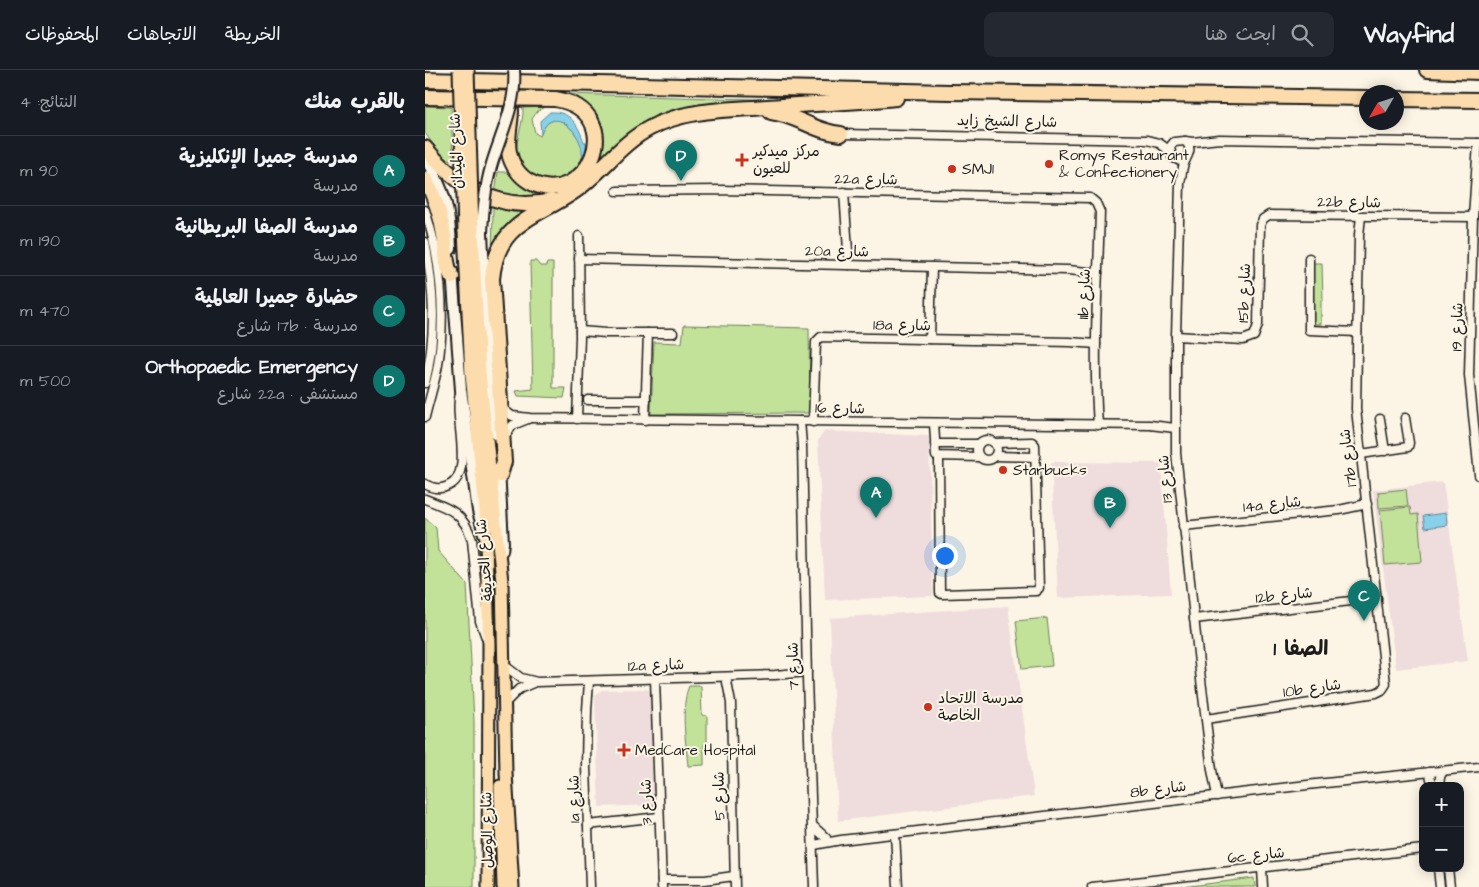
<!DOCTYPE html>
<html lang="ar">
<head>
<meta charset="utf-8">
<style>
  :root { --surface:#171b24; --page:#242831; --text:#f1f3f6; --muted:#9ea1a6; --line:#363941; --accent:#0f766e }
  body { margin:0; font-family:"Architects Daughter","Playpen Sans Arabic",sans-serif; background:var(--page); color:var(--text); direction:rtl }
  .controls { position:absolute; right:15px; bottom:15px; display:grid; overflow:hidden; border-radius:10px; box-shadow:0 2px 12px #0003 }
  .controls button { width:45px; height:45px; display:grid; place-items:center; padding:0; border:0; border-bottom:1px solid var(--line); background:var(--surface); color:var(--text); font:25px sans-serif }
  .compass { position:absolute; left:934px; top:15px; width:45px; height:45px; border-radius:50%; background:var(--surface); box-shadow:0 2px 12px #0003; rotate:231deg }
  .you { position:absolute; left:519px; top:485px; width:18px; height:18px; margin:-12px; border:4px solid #fff; border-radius:50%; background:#1a73e8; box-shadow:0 0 0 8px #1a73e833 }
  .badge { display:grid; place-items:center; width:32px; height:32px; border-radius:50%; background:var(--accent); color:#fff; font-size:16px; font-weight:700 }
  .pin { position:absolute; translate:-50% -41px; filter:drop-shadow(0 1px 2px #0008) }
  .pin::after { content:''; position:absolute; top:26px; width:18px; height:15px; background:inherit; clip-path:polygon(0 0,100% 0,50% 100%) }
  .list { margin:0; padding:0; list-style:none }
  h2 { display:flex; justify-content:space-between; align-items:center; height:65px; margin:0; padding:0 20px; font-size:21px }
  h2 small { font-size:16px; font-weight:400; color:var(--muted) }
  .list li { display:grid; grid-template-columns:32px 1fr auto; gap:15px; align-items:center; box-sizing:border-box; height:70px; padding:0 20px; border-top:1px solid var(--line) }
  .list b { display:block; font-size:19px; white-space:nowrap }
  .list p { margin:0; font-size:16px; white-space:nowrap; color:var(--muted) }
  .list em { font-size:16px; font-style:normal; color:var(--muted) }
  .icon { flex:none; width:28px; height:28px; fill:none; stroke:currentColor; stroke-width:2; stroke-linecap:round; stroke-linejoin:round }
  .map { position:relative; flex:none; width:1054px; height:817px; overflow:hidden; direction:ltr }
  header { display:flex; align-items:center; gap:30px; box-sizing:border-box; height:70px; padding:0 25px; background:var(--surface); border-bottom:1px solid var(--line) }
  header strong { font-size:24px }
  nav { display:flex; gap:28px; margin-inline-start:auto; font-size:18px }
  .search { width:350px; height:45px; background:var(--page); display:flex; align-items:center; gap:12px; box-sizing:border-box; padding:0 18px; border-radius:10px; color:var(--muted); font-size:19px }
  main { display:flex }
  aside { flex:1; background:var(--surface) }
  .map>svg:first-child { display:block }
  .built { fill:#efdcdc }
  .green { fill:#c2e29a; stroke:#6f7f5b }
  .water { fill:#89d1ea; stroke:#5d8998 }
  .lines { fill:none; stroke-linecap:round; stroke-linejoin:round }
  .street-casing { stroke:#1c1c1c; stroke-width:11 }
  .secondary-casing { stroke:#1c1c1c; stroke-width:14 }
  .primary-casing { stroke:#1c1c1c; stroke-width:15 }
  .highway-casing { stroke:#1c1c1c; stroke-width:18 }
  .street { stroke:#fcf5e5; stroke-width:8 }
  .secondary { stroke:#fcf5e5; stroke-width:10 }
  .primary { stroke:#fcdcac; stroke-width:11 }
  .highway { stroke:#fcdcac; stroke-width:14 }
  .secondary-bridge-casing { stroke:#1c1c1c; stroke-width:14; stroke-linecap:butt }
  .primary-bridge-casing { stroke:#1c1c1c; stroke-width:15; stroke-linecap:butt }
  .secondary-bridge { stroke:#fcf5e5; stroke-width:10 }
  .primary-bridge { stroke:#fcdcac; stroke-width:11 }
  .poi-dot { fill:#c8321e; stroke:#fcf5e5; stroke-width:2 }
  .labels { text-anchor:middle; stroke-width:4; stroke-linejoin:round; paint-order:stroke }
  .street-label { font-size:15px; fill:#1c1c1c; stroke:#fcf5e5 }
  .poi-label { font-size:15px; fill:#1c1c1c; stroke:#fcf5e5; text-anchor:start }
  .district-label { font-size:20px; font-weight:bold; fill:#1c1c1c; stroke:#fcf5e5 }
</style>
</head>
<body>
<header>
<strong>Wayfind</strong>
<div class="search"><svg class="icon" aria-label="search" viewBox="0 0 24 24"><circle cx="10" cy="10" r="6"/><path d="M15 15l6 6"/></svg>ابحث هنا</div>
<nav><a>الخريطة</a><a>الاتجاهات</a><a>المحفوظات</a></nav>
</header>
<main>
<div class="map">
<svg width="1054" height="817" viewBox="0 0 1054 817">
  <rect width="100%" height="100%" fill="#fcf5e5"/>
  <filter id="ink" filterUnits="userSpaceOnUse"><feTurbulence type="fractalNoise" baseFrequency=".02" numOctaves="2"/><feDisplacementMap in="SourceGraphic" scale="10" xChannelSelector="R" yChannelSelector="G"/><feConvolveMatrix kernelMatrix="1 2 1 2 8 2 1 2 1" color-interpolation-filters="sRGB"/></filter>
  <g filter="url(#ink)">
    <!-- built -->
    <g class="built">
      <polygon points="400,361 504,366 508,526 400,530 393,370"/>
      <polygon points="626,392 736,393 746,524 633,528"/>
      <polygon points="1018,412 1043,591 971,599 948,420"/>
      <polygon points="583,536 609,726 413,751 405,548"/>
      <polygon points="221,619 226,622 228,735 174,737 170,626 176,620"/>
    </g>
    <!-- green -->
    <g class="green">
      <path d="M140 24 365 30 270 37 171 100C187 65 180 36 140 24Z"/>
      <polygon points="0,36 26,37 28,90 18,88 0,63"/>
      <path d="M119 37 112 42 107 49 110 63 115 66C119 56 122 51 133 49 145 55 157 69 158 82 158 86 156 91 156 95 150 100 144 106 137 109 119 116 96 103 92 84 90 68 99 54 98 38Z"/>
      <path d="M73 102H84C95 119 102 121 121 126L105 128 70 124Z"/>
      <polygon points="68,136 93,141 108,140 67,193"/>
      <polygon points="105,191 111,191 115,196 121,196 122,193 128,193 128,318 141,318 139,328 93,326 91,321 108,319"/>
      <polygon points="886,193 897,193 898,230 896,230 896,254 885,254"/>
      <polygon points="259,255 384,258 385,343 226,344 229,272 257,273"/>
      <polygon points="981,419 983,436 954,438 953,422"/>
      <polygon points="985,437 986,445 993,444 997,492 960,495 955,440"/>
      <polygon points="0,448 11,458 13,481 42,514 49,651 49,817 0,817"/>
      <polygon points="622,548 627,596 597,599 591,551"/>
      <path d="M264 616H276L277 645 282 646V673L279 674V695L263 696C261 674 255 637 264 616Z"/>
      <polygon points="829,808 830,817 757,817"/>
    </g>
    <!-- water -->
    <g class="water">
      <path d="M125 42C146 41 153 55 159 72H161V81L157 85C159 65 128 31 116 64L115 51Z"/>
      <polygon points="1021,443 1022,455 1000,458 998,446"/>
    </g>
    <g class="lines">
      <defs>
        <g id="street">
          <polyline points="416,64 722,70 734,73 745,81"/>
          <polyline points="760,71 768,72 794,69 1054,73"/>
          <polyline points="1053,73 1048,147 1044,305 1054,405"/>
          <path d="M761 89 755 91 747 87 745 77 749 72 760 71C770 80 760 87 758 97 757 102 756 108 755 113L751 266V383L774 593 787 700 792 726"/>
          <path d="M192 121 295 120 665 128 671 133 675 142C673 213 668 284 673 355"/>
          <polyline points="419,122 424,195"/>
          <path d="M0 140C16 189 21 244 13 295 10 312 4 330 0 347"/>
          <path d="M0 172C9 219 12 265 0 313"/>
          <polyline points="884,188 884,260 932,262"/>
          <polyline points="154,189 643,200 673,203"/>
          <polyline points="155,261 181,263 248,263"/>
          <polyline points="751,266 818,270 829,266 833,255 835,155 838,149 844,145 1048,147"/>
          <polyline points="505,269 507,197"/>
          <polyline points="163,330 221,330"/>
          <polyline points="77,338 87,346 105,348 725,355 750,358"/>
          <polyline points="152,349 155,267 154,166"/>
          <polyline points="955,349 960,381"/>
          <polyline points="220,350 223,263"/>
          <polyline points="375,351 377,375 382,608 389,817"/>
          <polyline points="388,352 391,272 396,267 645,272 671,274"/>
          <polyline points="509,353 511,386 554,387"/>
          <polyline points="79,367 88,355 103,349"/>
          <circle cx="562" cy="380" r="10"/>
          <polyline points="510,374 553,374"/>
          <polyline points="936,384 983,377 984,373 980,348"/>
          <polyline points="570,386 611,387"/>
          <polyline points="514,387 515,523 517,524 611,521 614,518 610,375 607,372 570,373"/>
          <path d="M0 414C7 418 15 420 23 416 50 405 28 348 35 324"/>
          <path d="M0 429C24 438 39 443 47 470L55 551 62 570"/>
          <polyline points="758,456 914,440 942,434"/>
          <polyline points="769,549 952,528"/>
          <polyline points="79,595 96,608 112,612 350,605 382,602"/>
          <polyline points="301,607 306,633 310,817"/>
          <polyline points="230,609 237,817"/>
          <polyline points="164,611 162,640 161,696 165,817"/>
          <polyline points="81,632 94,619 108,613"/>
          <polyline points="781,649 951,623 957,620 961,614 931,339 934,165 936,146"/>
          <polyline points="1004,702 1008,716"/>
          <polyline points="1014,716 1015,707 1018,701"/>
          <polyline points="163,755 234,747"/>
          <polyline points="388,756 401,768"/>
          <polyline points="470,764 473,817"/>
          <polyline points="389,775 416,770 891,714 1054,697"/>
          <polyline points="837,798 838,817"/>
          <polyline points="1013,798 1015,817"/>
          <polyline points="1023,798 1025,817"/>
          <polyline points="237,810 280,810 309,806"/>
          <polyline points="667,817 998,779"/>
        </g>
        <g id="secondary">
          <path d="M0 89C21 120 25 142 26 179"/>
          <polyline points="57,163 64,299 71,364"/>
          <polyline points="27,201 36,320 53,441 59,464"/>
          <polyline points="74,398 78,473 77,481"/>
        </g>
        <g id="primary">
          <polyline points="39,161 46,304 60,440 64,574 63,817"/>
          <polyline points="48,161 55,302 77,511 81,703 88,817"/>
          <polyline points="75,716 78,817"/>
        </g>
        <g id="highway">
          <polyline points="1002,0 1054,2"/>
          <polyline points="0,10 524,22 942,28"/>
          <path d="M0 27 130 29C207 42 161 142 105 112 94 106 86 94 84 82 81 69 86 53 86 40"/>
          <polyline points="972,29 1054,30"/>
          <path d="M346 42C372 45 390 62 416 64"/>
          <path d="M0 78C32 116 74 143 126 131"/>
          <path d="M0 109C10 127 16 145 19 165 21 179 20 195 27 207"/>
          <path d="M75 405 79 392 67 209C72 153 108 149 147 123 176 104 194 74 225 58 260 39 304 40 343 37 386 34 429 32 471 28"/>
        </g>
      </defs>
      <!-- street casing -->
      <use href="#street" class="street-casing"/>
      <!-- secondary casing -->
      <use href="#secondary" class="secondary-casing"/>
      <!-- primary casing -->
      <use href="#primary" class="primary-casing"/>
      <!-- highway casing -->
      <use href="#highway" class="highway-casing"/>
      <!-- street -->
      <use href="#street" class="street"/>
      <!-- secondary -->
      <use href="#secondary" class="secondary"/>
      <!-- primary -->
      <use href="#primary" class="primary"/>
      <!-- highway -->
      <use href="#highway" class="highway"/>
      <defs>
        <path id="secondary-bridge" d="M57 163C58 141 60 118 66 97 75 65 92 35 89 0"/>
        <g id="primary-bridge">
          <polyline points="34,0 39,161"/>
          <polyline points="43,0 48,161"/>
        </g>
      </defs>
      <!-- secondary-bridge casing -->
      <use href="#secondary-bridge" class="secondary-bridge-casing"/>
      <!-- primary-bridge casing -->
      <use href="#primary-bridge" class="primary-bridge-casing"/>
      <!-- secondary-bridge -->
      <use href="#secondary-bridge" class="secondary-bridge"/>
      <!-- primary-bridge -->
      <use href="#primary-bridge" class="primary-bridge"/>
    </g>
  </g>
  <!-- markers -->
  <g class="poi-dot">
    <path d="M314.5 82.5h5v5h5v5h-5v5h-5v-5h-5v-5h5z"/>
    <circle cx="624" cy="94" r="5"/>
    <circle cx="527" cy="99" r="5"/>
    <circle cx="578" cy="400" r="5"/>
    <circle cx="503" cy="637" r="5"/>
    <path d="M196.5 672.5h5v5h5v5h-5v5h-5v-5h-5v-5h5z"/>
  </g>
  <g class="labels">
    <!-- street labels -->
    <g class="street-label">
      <text transform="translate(582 51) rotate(1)" y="5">شارع الشيخ زايد</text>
      <text transform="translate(31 81) rotate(-92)" y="5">شارع الميدان</text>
      <text transform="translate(441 109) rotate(1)" y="5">22a شارع</text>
      <text transform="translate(924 132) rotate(1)" y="5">22b شارع</text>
      <text transform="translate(412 181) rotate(1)" y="5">20a شارع</text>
      <text transform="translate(819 223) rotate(-88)" y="5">15b شارع</text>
      <text transform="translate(659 224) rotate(-88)" y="5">11b شارع</text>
      <text transform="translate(477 255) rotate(1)" y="5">18a شارع</text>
      <text transform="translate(1032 257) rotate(-89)" y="5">شارع 19</text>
      <text transform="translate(415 338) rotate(1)" y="5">شارع 16</text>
      <text transform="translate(923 388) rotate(-97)" y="5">17b شارع</text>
      <text transform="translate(740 409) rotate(-95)" y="5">شارع 13</text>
      <text transform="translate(847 434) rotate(-6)" y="5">14a شارع</text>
      <text transform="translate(59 490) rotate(-95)" y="5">شارع الحديقة</text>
      <text transform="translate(859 525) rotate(-6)" y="5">12b شارع</text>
      <text transform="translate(231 595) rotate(-2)" y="5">12a شارع</text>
      <text transform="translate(368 596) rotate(-91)" y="5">شارع 7</text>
      <text transform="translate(887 618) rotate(-8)" y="5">10b شارع</text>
      <text transform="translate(733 719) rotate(-7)" y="5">8b شارع</text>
      <text transform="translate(294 726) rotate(-91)" y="5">شارع 5</text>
      <text transform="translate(149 729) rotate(-91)" y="5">1a شارع</text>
      <text transform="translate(221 732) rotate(-91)" y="5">شارع 3</text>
      <text transform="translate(62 760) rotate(-91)" y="5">شارع الوصل</text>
      <text transform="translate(831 785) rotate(-6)" y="5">6c شارع</text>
    </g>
    <!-- poi labels -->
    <g class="poi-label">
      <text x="328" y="86">مركز ميدكير<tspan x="328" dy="17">للعيون</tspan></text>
      <text x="634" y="90">Romys Restaurant<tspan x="634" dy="17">&amp; Confectionery</tspan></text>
      <text x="537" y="104">SMJ1</text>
      <text x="588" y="405">Starbucks</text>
      <text x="513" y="633">مدرسة الاتحاد<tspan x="513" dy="17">الخاصة</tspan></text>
      <text x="210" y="685">MedCare Hospital</text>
    </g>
    <!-- district labels -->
    <g class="district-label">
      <text x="876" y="585">الصفا 1</text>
    </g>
  </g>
</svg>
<div class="controls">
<button>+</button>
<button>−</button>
</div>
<svg class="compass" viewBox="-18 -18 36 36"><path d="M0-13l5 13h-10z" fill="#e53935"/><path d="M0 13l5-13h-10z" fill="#9ea1a6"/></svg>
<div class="you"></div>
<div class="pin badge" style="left:451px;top:448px">A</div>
<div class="pin badge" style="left:685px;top:458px">B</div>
<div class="pin badge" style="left:939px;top:551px">C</div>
<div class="pin badge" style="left:256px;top:111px">D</div>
</div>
<aside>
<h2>بالقرب منك<small>النتائج: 4</small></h2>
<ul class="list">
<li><span class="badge">A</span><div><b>مدرسة جميرا الإنكليزية</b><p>مدرسة</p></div><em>90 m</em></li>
<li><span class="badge">B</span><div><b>مدرسة الصفا البريطانية</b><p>مدرسة</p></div><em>190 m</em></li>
<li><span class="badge">C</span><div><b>حضارة جميرا العالمية</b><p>مدرسة · 17b شارع</p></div><em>470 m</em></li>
<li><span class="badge">D</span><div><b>Orthopaedic Emergency</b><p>مستشفى · 22a شارع</p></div><em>500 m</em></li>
</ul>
</aside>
</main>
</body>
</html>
